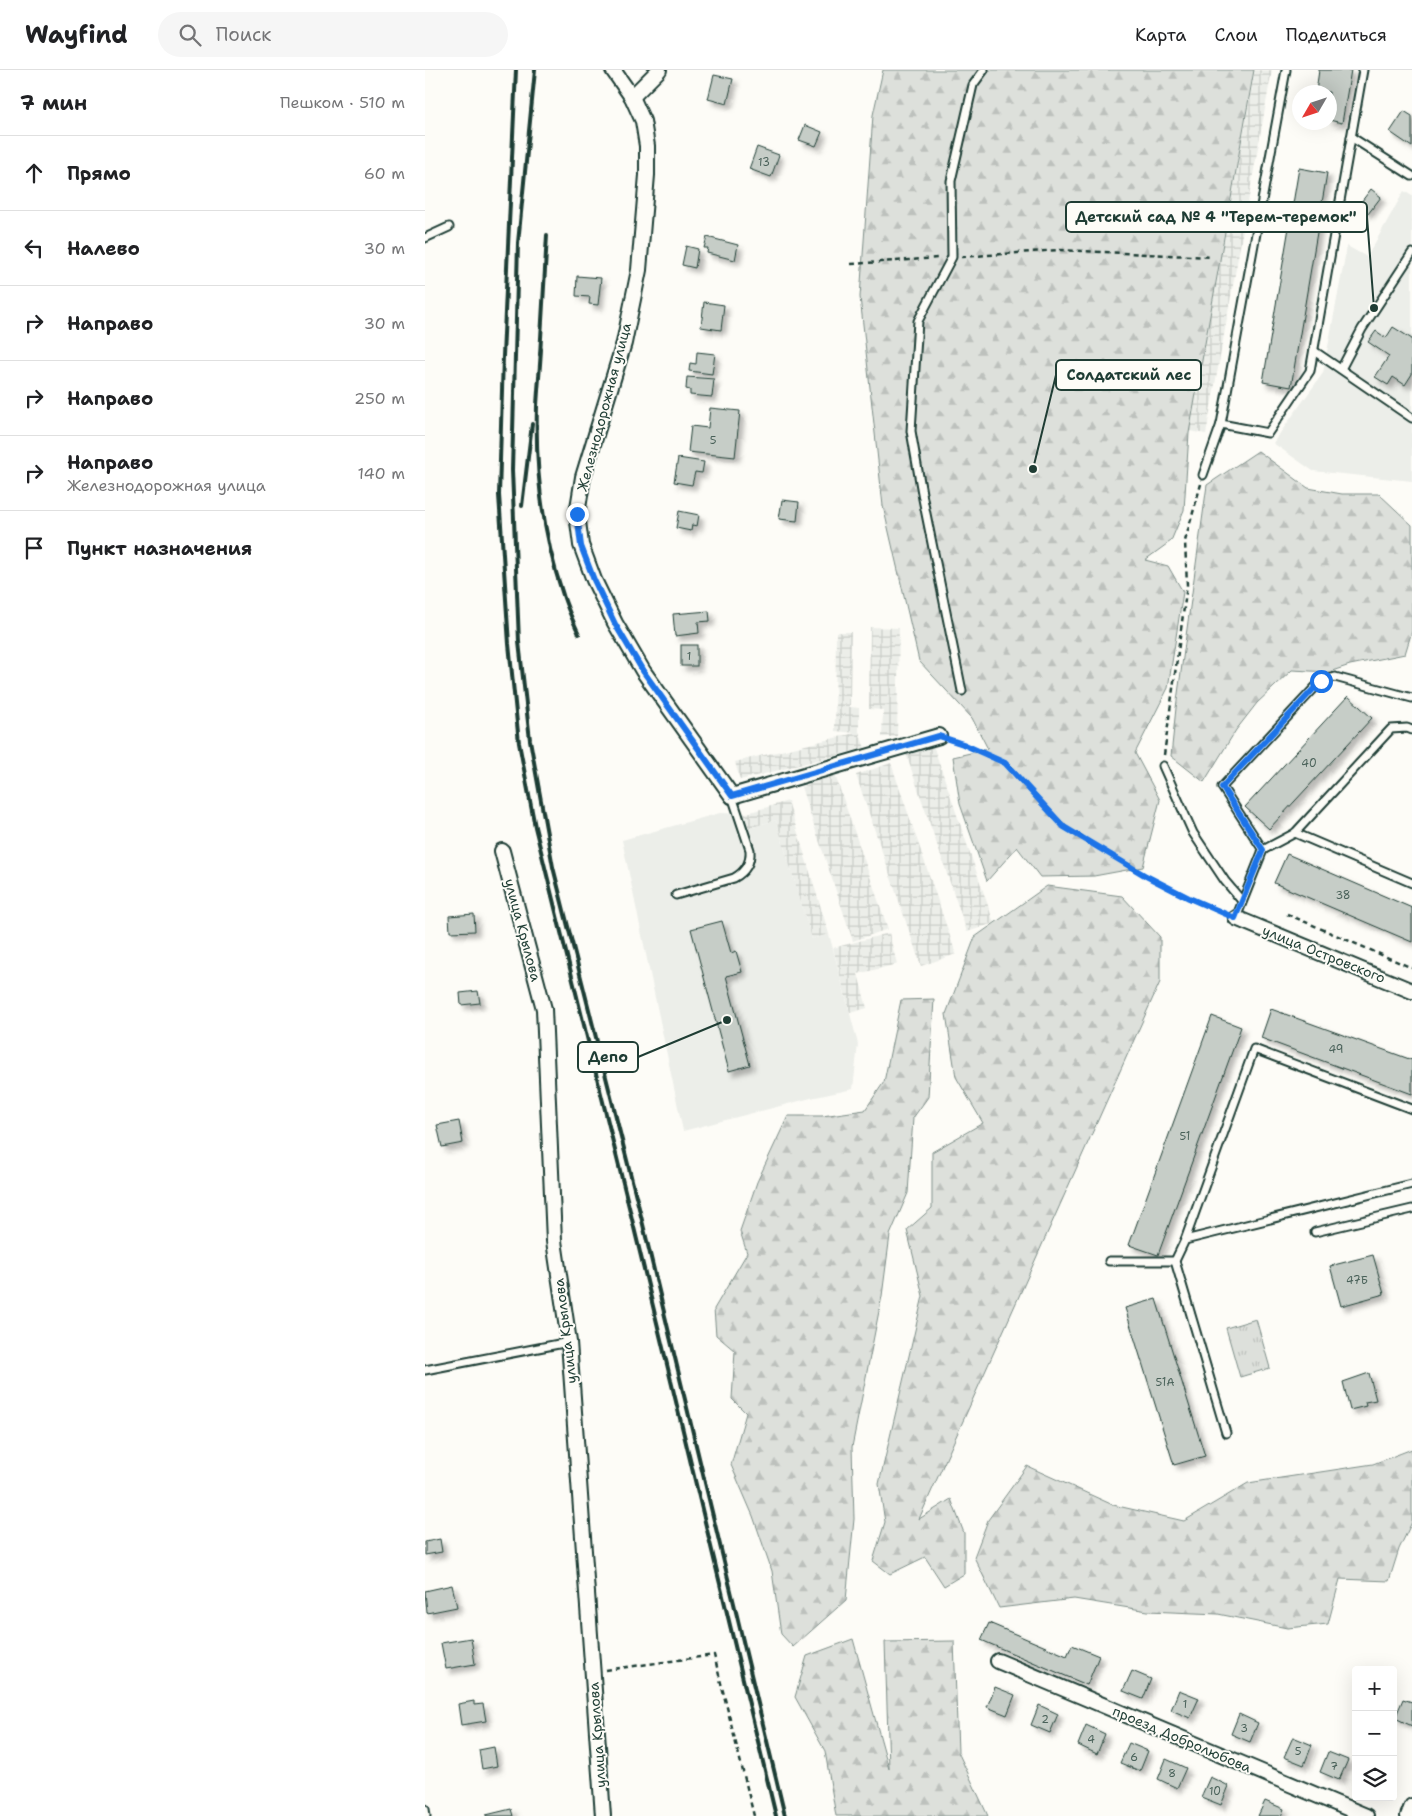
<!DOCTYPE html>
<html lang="ru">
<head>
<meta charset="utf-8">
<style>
  :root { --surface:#fff; --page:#f6f6f6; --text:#202124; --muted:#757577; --line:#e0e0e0 }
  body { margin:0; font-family:"Shantell Sans",sans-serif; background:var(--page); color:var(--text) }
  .controls { position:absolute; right:15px; bottom:15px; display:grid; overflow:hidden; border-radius:5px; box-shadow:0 5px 20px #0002 }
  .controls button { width:45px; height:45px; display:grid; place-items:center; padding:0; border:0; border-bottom:1px solid var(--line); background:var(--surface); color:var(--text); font:25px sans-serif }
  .compass { position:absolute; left:867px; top:15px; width:45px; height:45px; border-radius:50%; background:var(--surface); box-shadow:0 5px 20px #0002; rotate:231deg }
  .stop { position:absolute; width:15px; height:15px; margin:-11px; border:4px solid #1a73e8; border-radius:50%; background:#fff }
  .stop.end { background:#1a73e8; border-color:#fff; box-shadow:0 1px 5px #0008 }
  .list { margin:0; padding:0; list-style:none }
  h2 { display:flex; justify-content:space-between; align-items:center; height:65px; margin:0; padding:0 20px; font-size:21px }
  h2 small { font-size:16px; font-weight:400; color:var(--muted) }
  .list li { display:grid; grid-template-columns:32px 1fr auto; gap:15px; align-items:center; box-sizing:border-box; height:75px; padding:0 20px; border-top:1px solid var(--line) }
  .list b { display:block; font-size:19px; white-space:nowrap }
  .list p { margin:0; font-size:16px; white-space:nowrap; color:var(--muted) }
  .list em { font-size:16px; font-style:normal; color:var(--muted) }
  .icon { flex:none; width:28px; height:28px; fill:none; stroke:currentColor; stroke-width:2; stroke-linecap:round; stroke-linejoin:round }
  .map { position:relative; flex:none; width:987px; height:1746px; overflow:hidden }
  header { display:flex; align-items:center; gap:30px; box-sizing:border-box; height:70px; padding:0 25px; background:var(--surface); border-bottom:1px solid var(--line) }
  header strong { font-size:24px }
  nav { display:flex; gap:28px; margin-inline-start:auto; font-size:18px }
  .search { width:350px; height:45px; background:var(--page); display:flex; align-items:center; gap:12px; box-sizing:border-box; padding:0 18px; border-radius:28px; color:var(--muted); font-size:19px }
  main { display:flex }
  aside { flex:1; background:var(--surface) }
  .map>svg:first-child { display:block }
  .built { fill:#eceee9 }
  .industrial { fill:url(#industrial-grid) }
  .forest { fill:url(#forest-firs); stroke:#7e8e88 }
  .park { fill:url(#park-tufts); stroke:#7e8e88 }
  .building { fill:#c6cdc7; stroke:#1f3d34; filter:url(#shadow) }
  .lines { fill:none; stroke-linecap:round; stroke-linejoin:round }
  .service-casing { stroke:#1f3d34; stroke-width:11 }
  .minor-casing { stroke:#1f3d34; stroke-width:18 }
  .path { stroke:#1f3d34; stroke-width:2.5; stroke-dasharray:5 4; stroke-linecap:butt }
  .service { stroke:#fdfcf7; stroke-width:7 }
  .minor { stroke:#fdfcf7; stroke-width:14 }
  .rail { stroke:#1f3d34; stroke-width:4 }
  .route { stroke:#1a73e8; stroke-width:6 }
  .labels { text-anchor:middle; stroke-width:4; stroke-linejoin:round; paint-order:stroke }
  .number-label { font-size:11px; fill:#496159 }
  .street-label { font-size:14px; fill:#1f3d34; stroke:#fdfcf7 }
  .leader { fill:none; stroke:#1f3d34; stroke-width:2 }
  .callout-dot { fill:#1f3d34; stroke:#fdfcf7; stroke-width:2 }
  .callout { fill:#fdfcf7; stroke:#1f3d34; stroke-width:2 }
  .callout-label { font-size:15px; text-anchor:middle; font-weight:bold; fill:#1f3d34 }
</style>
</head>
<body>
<header>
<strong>Wayfind</strong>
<div class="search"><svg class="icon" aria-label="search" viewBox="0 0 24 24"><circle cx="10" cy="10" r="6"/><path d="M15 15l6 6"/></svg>Поиск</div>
<nav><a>Карта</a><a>Слои</a><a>Поделиться</a></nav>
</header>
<main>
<aside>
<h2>7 мин<small>Пешком · 510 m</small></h2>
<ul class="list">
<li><svg class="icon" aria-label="ahead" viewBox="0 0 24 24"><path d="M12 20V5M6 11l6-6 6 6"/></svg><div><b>Прямо</b></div><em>60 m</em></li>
<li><svg class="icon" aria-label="left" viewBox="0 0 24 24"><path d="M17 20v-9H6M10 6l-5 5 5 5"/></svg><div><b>Налево</b></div><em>30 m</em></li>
<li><svg class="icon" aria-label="right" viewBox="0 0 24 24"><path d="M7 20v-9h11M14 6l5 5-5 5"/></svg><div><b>Направо</b></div><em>30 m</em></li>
<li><svg class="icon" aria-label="right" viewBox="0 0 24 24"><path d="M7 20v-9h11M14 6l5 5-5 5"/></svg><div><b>Направо</b></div><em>250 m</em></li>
<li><svg class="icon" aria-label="right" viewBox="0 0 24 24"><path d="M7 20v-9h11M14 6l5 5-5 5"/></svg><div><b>Направо</b><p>Железнодорожная улица</p></div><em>140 m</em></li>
<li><svg class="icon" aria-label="arrive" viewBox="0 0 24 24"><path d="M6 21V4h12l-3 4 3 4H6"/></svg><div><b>Пункт назначения</b></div></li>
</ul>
</aside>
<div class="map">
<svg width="987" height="1746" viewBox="0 0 987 1746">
  <defs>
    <pattern id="industrial-grid" width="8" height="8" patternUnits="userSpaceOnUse" patternTransform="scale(1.25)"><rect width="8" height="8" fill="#eceee9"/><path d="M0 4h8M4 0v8" fill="none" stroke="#cacdc8"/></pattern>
    <pattern id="forest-firs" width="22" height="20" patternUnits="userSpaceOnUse" patternTransform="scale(1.25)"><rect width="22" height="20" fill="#dde0db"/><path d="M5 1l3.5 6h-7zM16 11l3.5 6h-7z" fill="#bdc1bd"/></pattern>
    <pattern id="park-tufts" width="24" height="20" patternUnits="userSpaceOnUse" patternTransform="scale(1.25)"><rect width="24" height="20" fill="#dde0db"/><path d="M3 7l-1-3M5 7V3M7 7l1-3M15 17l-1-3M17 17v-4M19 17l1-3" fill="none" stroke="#bdc1bd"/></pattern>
    <filter id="shadow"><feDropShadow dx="4.5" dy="4.5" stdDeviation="2.5" flood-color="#0004"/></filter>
  </defs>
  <rect width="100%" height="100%" fill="#fdfcf7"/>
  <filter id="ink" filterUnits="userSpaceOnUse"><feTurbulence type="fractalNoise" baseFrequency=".02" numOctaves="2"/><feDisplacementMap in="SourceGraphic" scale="10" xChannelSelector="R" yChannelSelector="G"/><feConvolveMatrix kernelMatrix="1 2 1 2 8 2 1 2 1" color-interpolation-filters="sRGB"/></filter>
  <g filter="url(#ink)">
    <!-- built -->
    <g class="built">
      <polygon points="979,121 987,126 987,411 888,401 848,373 898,303 922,176 942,187"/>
      <polygon points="295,743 319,744 324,758 351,750 387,869 404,864 433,974 428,1019 386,1028 258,1061 197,770"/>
    </g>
    <!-- industrial -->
    <g class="industrial">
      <polygon points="830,0 847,0 781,364 764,361"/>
      <polygon points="445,557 474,558 472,667 457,667 458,640 444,639"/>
      <polygon points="411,562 426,562 425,637 434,638 434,662 440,678 315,710 310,692 430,663 410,661"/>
      <polygon points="508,675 569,853 542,862 481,684"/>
      <polygon points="466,693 531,884 496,896 431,705"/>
      <polygon points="410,705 463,859 428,871 376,717"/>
      <polygon points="363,731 404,864 387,869 351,750 324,758 319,744"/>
      <polygon points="464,863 472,894 433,904 442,938 425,943 408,878"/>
    </g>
    <!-- forest -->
    <g class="forest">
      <polygon points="458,0 829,0 764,363 759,440 746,471 720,490 743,496 758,522 743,618 710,683 735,730 718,797 669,806 615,807 592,777 562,811 535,734 528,687 563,679 547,648 494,591 458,436 435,227 448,45"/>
      <polygon points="833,381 883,418 917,424 954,424 987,455 987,561 980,584 925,595 904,602 867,600 832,633 811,660 779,712 746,686 751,638 782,415"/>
      <polygon points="622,816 697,826 735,867 735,912 494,1449 526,1429 539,1463 539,1504 519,1516 500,1487 465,1504 448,1491 460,1452 454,1414 498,1226 482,1160 507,1138 507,1082 558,1053 531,1007 521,944 550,867"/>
      <polygon points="509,929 503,1027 488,1048 483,1123 465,1165 457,1226 427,1377 429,1449 421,1530 368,1577 356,1564 347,1501 328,1446 306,1395 321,1343 307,1329 310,1281 291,1265 289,1239 322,1183 315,1161 332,1112 363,1046 397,1046 440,1040 459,1012 476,930"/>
      <polygon points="987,1379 987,1452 974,1479 964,1511 915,1509 903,1554 862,1558 793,1544 723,1541 649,1529 574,1538 549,1487 563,1450 602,1396 688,1435 759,1451 823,1413 948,1394"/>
      <polygon points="428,1569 464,1699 460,1572 529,1571 533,1682 563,1746 411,1746 400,1681 370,1627 382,1586"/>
    </g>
    <!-- park -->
    <polygon class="park" points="831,1249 845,1298 815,1307 801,1258"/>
    <!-- building -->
    <g class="building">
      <polygon points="894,0 926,0 917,53 904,50 904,22 891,22"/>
      <polygon points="289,5 308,9 302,34 283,29"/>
      <polygon points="979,41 987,46 987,77 965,62"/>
      <polygon points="380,55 397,62 391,76 374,70"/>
      <polygon points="332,77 354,85 346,107 324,99"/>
      <polygon points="874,98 902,103 866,317 838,312"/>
      <polygon points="946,119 956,127 943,144 933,136"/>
      <polygon points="282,167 313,175 310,190 282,183 283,178 279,178"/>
      <polygon points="261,176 273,179 270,198 257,195"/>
      <polygon points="152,206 176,208 173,235 164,234 165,227 151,226"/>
      <polygon points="279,232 299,235 296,260 276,257"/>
      <polygon points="968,257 987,269 987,304 980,315 968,307 963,315 950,307 964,286 943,272 951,261 961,268"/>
      <polygon points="272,282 290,284 287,304 264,301 265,293 271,294"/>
      <polygon points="262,307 289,309 287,327 265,325 265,320 261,319"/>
      <polygon points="285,338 315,341 310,387 263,382 266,356 283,358"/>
      <polygon points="253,388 279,392 277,403 270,402 267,415 249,412"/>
      <polygon points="357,430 374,432 372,451 354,449"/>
      <polygon points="254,441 274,445 272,456 267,455 266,461 251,458"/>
      <polygon points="284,541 285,551 273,552 274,563 250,566 248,544"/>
      <rect x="256" y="575" width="16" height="21"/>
      <polygon points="923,626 947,648 844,759 820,737"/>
      <polygon points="862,784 987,838 987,872 849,813"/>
      <polygon points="49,844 50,861 25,862 24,846"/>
      <polygon points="297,851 306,883 311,881 317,902 301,906 325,995 304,1001 266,859"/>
      <polygon points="53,921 55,933 36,935 35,923"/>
      <polygon points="846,939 987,990 987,1024 836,968"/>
      <polygon points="787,946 816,957 733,1185 704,1175"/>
      <polygon points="34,1051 38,1073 17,1077 12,1055"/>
      <polygon points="948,1185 959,1224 916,1236 905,1196"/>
      <polygon points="731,1229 780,1386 749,1395 700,1238"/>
      <polygon points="944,1303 951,1330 940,1332 941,1336 925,1340 918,1312"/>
      <polygon points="15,1469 17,1482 0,1485 0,1472"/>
      <polygon points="27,1515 32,1537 2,1543 0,1521"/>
      <polygon points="564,1553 642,1586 647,1575 674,1586 662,1615 556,1570"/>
      <polygon points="46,1568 50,1594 21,1599 16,1573"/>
      <polygon points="707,1601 726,1609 718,1629 698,1621"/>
      <polygon points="570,1617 590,1625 582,1645 562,1637"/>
      <polygon points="754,1620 774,1628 765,1648 746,1640"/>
      <polygon points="978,1629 987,1632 987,1656 970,1648"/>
      <polygon points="49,1631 49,1635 58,1634 61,1651 36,1655 33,1634"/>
      <polygon points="614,1635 633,1644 625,1663 606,1655"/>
      <polygon points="814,1644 833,1653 825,1672 806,1664"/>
      <polygon points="661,1655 680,1664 672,1684 653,1675"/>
      <polygon points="868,1667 887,1675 879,1695 859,1687"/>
      <polygon points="704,1673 723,1681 715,1701 695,1693"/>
      <polygon points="69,1677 72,1696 57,1699 54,1680"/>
      <polygon points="903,1682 923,1690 914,1710 895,1702"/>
      <polygon points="741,1689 761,1698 752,1718 733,1709"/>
      <polygon points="785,1707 804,1716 796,1735 776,1727"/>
      <polygon points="840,1731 859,1739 856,1746 833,1746"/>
      <polygon points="86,1739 88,1746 61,1746 61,1745"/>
    </g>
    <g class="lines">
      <defs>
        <g id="service">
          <polyline points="861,0 796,354 843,363 885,301 938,0"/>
          <polyline points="926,67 987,106"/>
          <polyline points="0,168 24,157"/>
          <polyline points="889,281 987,348"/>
          <polyline points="916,299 937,259 987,183"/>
          <polyline points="778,405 796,354"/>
          <polyline points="537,621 498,429 486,361 493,251 527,187 526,111 548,15 559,0"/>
          <polyline points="738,696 768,763 800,811 817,831"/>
          <polyline points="870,763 987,813"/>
          <polyline points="838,780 870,763 966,659 982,658 987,660"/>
          <path d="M251 825 309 808C320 802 326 793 325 780L307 726"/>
          <polyline points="811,848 838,780 797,717 896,611 910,607 987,628"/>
          <polyline points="890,1162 987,1139"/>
          <polyline points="760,1170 829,979 987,1039"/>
          <polyline points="684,1191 750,1191"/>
          <polyline points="0,1300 144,1272"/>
          <polyline points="801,1363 750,1191 760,1170 987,1114"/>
          <polyline points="0,1739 1,1746"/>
        </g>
        <g id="minor">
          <polyline points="188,0 207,27 218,51 222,76 222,105 214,200 199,273 158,407 152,444 156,475 169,510 190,553 218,601 307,726 514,666"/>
          <polyline points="207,27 234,0"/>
          <polyline points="77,781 119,939 129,1171 144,1272 178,1746"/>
          <polyline points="811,848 987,921"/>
          <polyline points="573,1591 941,1746"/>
          <polyline points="983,1746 987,1736"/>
        </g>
      </defs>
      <!-- service casing -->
      <use href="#service" class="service-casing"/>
      <!-- minor casing -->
      <use href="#minor" class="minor-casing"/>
      <!-- path -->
      <g class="path">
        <polyline points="536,187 634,180 787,187"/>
        <polyline points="426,194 513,188"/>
        <polyline points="528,670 580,693 639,757 721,806 764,828 798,843"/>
        <polyline points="739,685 762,515 760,471 776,414"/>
        <polyline points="862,844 987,898"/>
        <polyline points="181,1600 289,1585 329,1746"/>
      </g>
      <!-- service -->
      <use href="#service" class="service"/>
      <!-- minor -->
      <use href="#minor" class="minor"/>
      <!-- rail -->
      <g class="rail">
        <polyline points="91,0 78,286 74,425 84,574 94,673 110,757 205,1141 351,1746"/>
        <polyline points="110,0 93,173 87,400 94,572 105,670 128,797 215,1142 360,1746"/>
        <path d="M116 279C115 298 113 317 112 336 110 399 118 465 138 525 142 538 148 551 154 564"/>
        <polyline points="115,285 122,165"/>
        <polyline points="97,436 107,354"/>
      </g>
    </g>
  </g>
  <g class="lines" filter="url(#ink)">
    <!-- route -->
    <polyline class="route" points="152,444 156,476 169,510 190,554 218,601 307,726 514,666 538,674 580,693 639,757 721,806 764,828 810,848 838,780 797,717 896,611"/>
  </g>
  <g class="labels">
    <!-- number labels -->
    <g class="number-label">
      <text x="339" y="96">13</text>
      <text x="288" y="374">5</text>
      <text x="264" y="590">1</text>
      <text x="884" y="697">40</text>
      <text x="918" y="829">38</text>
      <text x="911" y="983">49</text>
      <text x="760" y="1070">51</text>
      <text x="932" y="1214">47Б</text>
      <text x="740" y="1316">51А</text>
      <text x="760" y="1638">1</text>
      <text x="620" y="1653">2</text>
      <text x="819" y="1662">3</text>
      <text x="666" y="1673">4</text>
      <text x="873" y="1685">5</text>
      <text x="709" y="1691">6</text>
      <text x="909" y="1700">7</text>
      <text x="747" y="1707">8</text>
      <text x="790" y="1725">10</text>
    </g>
    <!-- street labels -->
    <g class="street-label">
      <text transform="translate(179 337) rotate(-75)" y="5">Железнодорожная улица</text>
      <text transform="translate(98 860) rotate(75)" y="5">улица Крылова</text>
      <text transform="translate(899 884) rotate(22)" y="5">улица Островского</text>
      <text transform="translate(140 1261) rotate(-97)" y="5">улица Крылова</text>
      <text transform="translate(172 1665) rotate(-94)" y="5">улица Крылова</text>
      <text transform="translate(757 1669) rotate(23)" y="5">проезд Добролюбова</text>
    </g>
  </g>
  <!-- callouts -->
  <path class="leader" d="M949 238L942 147M608 399L631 305M302 950L213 987"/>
  <g class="callout-dot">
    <circle cx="949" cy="238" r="5"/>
    <circle cx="608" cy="399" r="5"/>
    <circle cx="302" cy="950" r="5"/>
  </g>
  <g class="callout">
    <rect x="641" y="132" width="301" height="30" rx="5"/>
    <rect x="631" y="290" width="145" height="30" rx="5"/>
    <rect x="153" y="972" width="60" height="30" rx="5"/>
  </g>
  <g class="callout-label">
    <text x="791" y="152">Детский сад № 4 "Терем-теремок"</text>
    <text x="704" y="310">Солдатский лес</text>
    <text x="183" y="992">Депо</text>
  </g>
</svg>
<div class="controls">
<button>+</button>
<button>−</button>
<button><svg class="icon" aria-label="layers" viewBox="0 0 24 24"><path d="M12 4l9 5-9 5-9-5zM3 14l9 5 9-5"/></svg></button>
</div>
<svg class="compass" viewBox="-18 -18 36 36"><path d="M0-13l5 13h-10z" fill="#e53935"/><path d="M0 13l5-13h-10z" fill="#757577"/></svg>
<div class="stop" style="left:896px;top:611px"></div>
<div class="stop end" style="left:152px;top:444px"></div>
</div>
</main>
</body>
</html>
